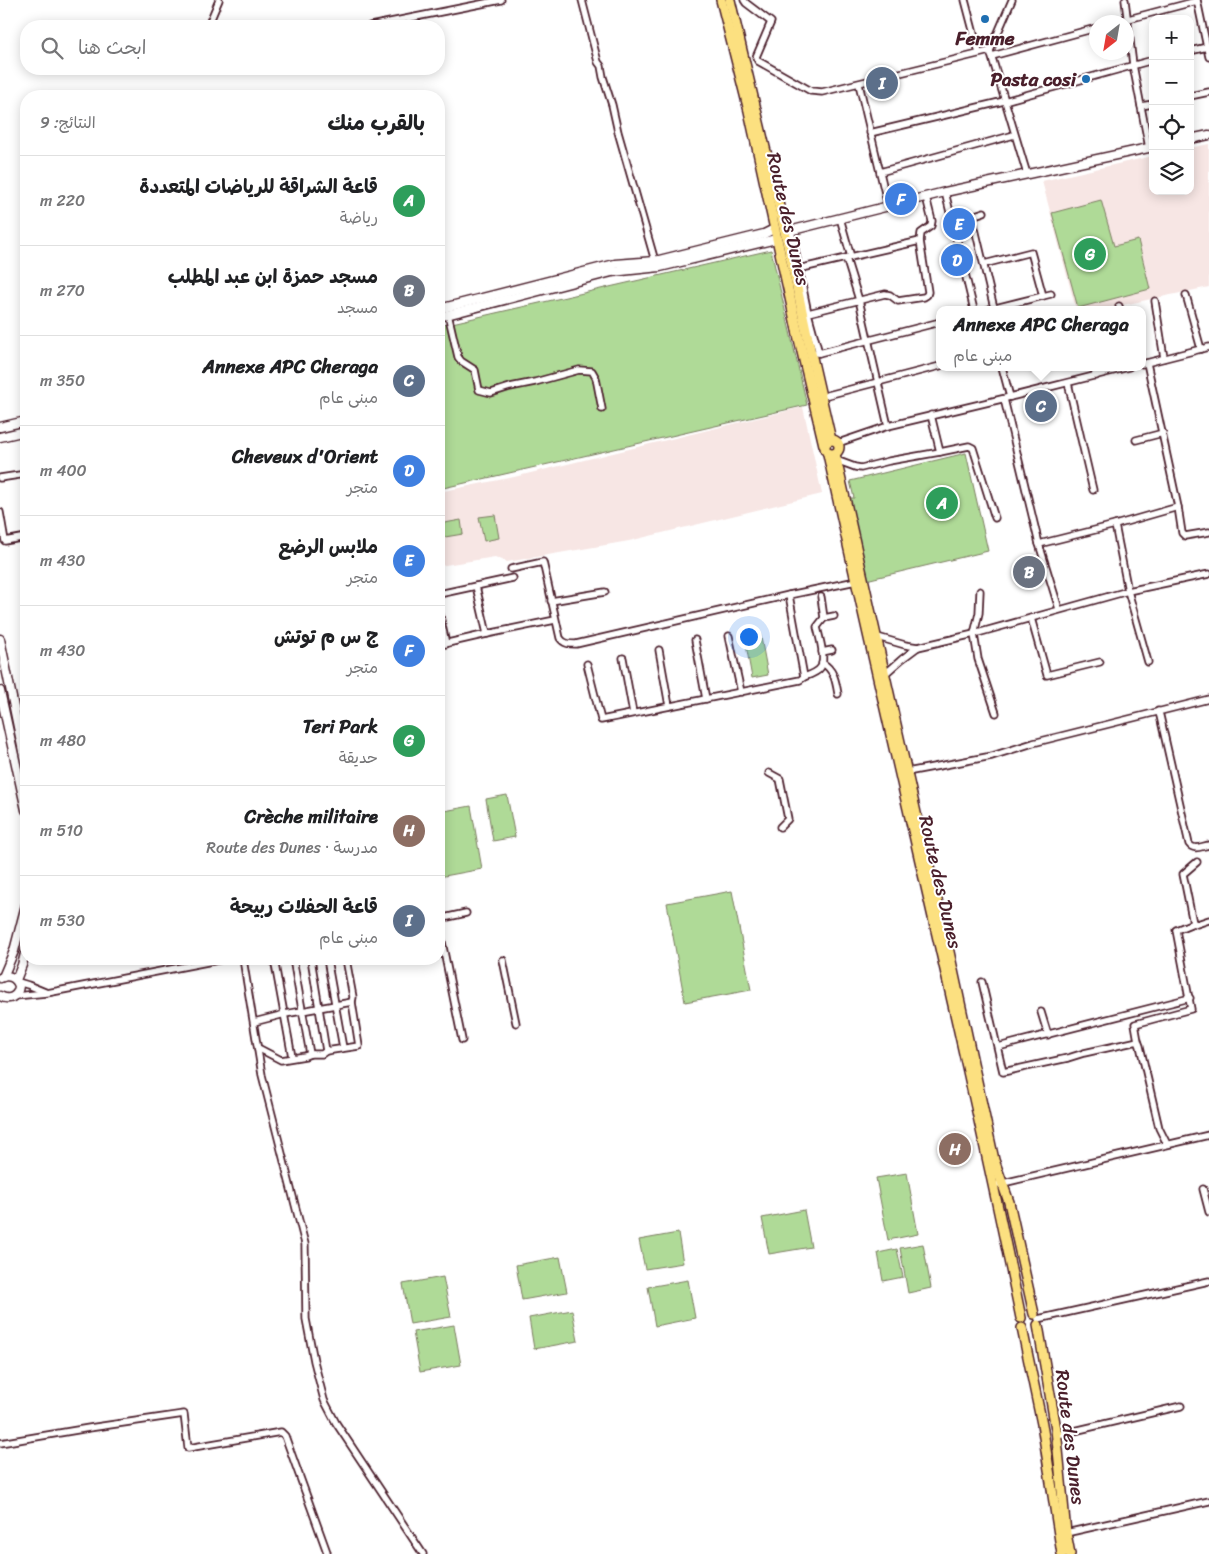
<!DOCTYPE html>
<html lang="ar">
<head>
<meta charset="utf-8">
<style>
  :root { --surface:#fff; --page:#f6f6f6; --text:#202124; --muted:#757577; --line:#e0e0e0; --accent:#0b8043 }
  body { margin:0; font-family:Sriracha,"Playpen Sans Arabic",sans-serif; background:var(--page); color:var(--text); direction:rtl }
  .controls { position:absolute; right:15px; top:15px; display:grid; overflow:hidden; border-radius:10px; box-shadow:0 2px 12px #0003 }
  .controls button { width:45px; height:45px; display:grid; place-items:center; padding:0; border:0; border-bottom:1px solid var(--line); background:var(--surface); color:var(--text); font:25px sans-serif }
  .compass { position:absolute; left:1089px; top:15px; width:45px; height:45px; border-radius:50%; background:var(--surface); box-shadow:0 2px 12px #0003; rotate:211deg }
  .you { position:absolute; left:748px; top:636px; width:18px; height:18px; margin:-12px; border:4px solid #fff; border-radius:50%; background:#1a73e8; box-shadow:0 0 0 8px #1a73e833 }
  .badge { display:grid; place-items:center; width:32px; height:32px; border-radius:50%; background:var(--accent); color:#fff; font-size:16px; font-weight:700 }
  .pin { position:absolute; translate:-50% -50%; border:2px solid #fff; box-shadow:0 1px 5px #0006 }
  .popup { position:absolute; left:936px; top:306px; width:210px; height:65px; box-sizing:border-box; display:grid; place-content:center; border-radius:10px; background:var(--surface); filter:drop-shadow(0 1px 4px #0005); font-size:16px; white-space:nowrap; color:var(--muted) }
  .popup b { font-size:19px; color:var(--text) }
  .popup::after { content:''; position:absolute; left:50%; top:100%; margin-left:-10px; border:10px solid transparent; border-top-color:var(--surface) }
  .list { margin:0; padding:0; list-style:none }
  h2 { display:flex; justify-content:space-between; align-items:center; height:65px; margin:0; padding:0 20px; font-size:21px }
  h2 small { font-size:16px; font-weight:400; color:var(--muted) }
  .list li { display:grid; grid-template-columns:32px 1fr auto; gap:15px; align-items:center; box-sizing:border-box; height:90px; padding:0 20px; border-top:1px solid var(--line) }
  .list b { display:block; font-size:19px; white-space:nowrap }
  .list p { margin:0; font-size:16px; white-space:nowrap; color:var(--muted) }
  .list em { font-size:16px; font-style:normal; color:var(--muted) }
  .icon { flex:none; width:28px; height:28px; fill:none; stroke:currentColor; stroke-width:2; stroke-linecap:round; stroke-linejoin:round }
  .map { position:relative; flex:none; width:1209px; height:1554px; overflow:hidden; direction:ltr }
  .search { position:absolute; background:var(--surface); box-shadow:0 2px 12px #0003; left:20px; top:20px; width:425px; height:55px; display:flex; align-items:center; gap:12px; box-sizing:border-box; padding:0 18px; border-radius:20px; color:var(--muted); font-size:19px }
  .panel { position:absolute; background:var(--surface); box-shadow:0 2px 12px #0003; left:20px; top:90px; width:425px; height:875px; border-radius:20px; direction:rtl }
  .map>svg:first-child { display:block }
  .built { fill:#f7e6e4 }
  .green { fill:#afda97; stroke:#7c7c61 }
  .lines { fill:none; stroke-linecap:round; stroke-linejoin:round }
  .street-casing { stroke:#4a1f2b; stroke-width:9 }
  .secondary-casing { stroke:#4a1f2b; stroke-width:11 }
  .primary-casing { stroke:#4a1f2b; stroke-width:12 }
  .street { stroke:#fff; stroke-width:5.5 }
  .secondary { stroke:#fff; stroke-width:8 }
  .primary { stroke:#fce080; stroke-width:9 }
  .poi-dot { fill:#1f6fb2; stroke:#fff; stroke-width:2 }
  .labels { text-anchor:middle; stroke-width:4; stroke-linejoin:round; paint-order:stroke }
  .poi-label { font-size:19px; font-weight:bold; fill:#4a1f2b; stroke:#fff }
  .street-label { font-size:19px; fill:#4a1f2b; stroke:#fff }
</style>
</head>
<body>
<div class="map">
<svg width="1209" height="1554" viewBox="0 0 1209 1554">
  <rect width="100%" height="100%" fill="#fff"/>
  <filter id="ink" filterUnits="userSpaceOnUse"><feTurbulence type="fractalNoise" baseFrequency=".02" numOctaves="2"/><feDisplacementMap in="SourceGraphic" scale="10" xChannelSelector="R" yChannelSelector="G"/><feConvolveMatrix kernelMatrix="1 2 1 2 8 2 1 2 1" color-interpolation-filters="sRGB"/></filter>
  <g filter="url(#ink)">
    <!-- built -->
    <g class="built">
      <polygon points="1209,144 1209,287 1099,310 1076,310 1042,181 1153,156 1153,191 1190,191 1190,148"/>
      <polygon points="803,407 822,494 629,541 507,562 495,557 439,566 439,492 514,477"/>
    </g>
    <!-- green -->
    <g class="green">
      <polygon points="1101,200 1114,246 1138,240 1150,289 1078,308 1052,213"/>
      <polygon points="771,250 807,405 439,489 439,326"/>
      <polygon points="966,453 988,551 866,580 850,498 854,498 850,481"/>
      <polygon points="495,515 499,538 484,541 479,517"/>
      <polygon points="461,520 463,534 439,538 439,524"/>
      <polygon points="760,632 768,675 752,678 744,634"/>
      <polygon points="507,795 515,837 493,841 486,799"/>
      <polygon points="471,806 482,869 439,877 439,812"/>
      <polygon points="732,891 751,990 685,1002 667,903"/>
      <polygon points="907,1173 918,1234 888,1240 876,1178"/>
      <polygon points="804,1210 811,1247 769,1254 762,1218"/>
      <polygon points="678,1233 683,1263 645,1269 639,1240"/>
      <polygon points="923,1244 931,1288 908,1293 900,1248"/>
      <polygon points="897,1249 903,1277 883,1281 878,1253"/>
      <polygon points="560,1257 567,1292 522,1300 516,1265"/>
      <polygon points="443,1277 451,1317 410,1324 403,1284"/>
      <polygon points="688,1280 695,1318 655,1326 648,1287"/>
      <polygon points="572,1310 578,1341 534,1349 529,1318"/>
      <polygon points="454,1325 461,1365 420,1372 413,1332"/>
    </g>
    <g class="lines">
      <defs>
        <g id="street">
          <polyline points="582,0 598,62 601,66 603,77 612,105 618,132 655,261"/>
          <polyline points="744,0 746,3 771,22 756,57 758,61 811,91 822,92 990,51"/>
          <polyline points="965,0 979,53"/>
          <polyline points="1012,0 990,51 1027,174"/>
          <polyline points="1125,0 1133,65 1149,148"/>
          <polyline points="1197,0 1209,57"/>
          <polyline points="1117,22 1197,1"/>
          <polyline points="208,26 219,0"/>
          <polyline points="370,26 501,0"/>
          <polyline points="1190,51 1207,47"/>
          <polyline points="992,56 1096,28"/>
          <polyline points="859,84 888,206"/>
          <polyline points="1190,96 1209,92"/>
          <polyline points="1141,106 1153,104"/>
          <polyline points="870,133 1004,101 1153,60"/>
          <polyline points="880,172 1014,135"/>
          <polyline points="945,192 974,310"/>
          <polyline points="984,212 972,216 994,308"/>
          <polyline points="840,218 851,257"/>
          <polyline points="791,230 808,313 819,353 811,353"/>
          <polyline points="846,258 859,300 888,426"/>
          <polyline points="984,264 1031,252 1043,296"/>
          <polyline points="798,269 920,241"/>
          <polyline points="1186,295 1201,349"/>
          <polyline points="1155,301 1164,358"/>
          <polyline points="1119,306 1120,310"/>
          <polyline points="987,310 1051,294"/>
          <polyline points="808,313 885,294 890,295 898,301 924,297 927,295 928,292 920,241 921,233 931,226 932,221 926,197"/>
          <polyline points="448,314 458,357 461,361 475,370 479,390 491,393 510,387 535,382 579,370 592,371 596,378 602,409"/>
          <polyline points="819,353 940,322"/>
          <polyline points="1147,363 1178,507 1182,533 1185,536 1209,532"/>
          <polyline points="1142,364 1209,347"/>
          <polyline points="1002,367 1010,397"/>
          <polyline points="1094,367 1096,376"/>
          <polyline points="1068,383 1093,490"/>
          <polyline points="820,397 940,366"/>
          <polyline points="1004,399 1039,544 1059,609"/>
          <polyline points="931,415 940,452 969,446 973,448 995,518"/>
          <polyline points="1136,440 1163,433"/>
          <polyline points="838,443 888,426 1010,397 1129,367"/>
          <polyline points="836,460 855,467 861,468 889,461 940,452"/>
          <polyline points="0,478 26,474"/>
          <polyline points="0,512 5,541 26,537"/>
          <polyline points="1115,525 1128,591 1148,662"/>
          <polyline points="1039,544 1115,525 1178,507"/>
          <path d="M511 569 543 562 560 638C564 644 569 644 576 644L789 595 856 581"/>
          <polyline points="476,586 487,634"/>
          <polyline points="980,591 979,613 974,634 978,659 996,713"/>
          <polyline points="439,594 513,578"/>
          <polyline points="551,601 605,592"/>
          <polyline points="439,611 446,644"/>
          <polyline points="824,618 834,616"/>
          <polyline points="1031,618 1047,675 1100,662"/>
          <polyline points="729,636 741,692"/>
          <polyline points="874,636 905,645 918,647 974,634 1128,591 1209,574"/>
          <polyline points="695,640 706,699"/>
          <polyline points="439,645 487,634 555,620"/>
          <polyline points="659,650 669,706"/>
          <polyline points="822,652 832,650"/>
          <polyline points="623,658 633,713"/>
          <path d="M822 663C834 669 836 682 838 694"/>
          <polyline points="587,664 601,720 800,680 804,677 789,595"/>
          <polyline points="885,674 902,659 918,647"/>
          <path d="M804 677C810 675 818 672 821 667 826 658 819 636 817 627L824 618 821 597"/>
          <path d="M1158 711 1160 716 1189 844C1194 851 1202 846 1209 845"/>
          <polyline points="907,772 992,756 1033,743 1209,699"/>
          <polyline points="769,773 780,779 788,819 780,827"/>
          <polyline points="439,919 466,913"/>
          <polyline points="1193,923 1183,874 1197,862"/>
          <polyline points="439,927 462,1040"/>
          <polyline points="243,959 262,1075 305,1244 306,1319 314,1361 324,1400 336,1423 423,1554"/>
          <polyline points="274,959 292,1057"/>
          <polyline points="293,959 310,1054"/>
          <polyline points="311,959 326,1051"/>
          <polyline points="327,959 343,1048"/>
          <polyline points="503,960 516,1023"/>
          <polyline points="18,982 28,985 45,992"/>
          <polyline points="982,982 1003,1072 1068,1058 1084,1053 1138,1041"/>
          <polyline points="15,996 47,993 223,959"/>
          <polyline points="1041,1012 1048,1035"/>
          <polyline points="254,1022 285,1014 352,1002"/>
          <polyline points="998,1047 1190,998"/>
          <polyline points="258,1048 281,1060 305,1056 310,1054 322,1054 326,1051 359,1046 352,1002 353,997 346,959"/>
          <polyline points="1167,1144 1159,1128 1140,1046 1138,1041 1135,1024 1191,1009 1176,930 1193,923 1197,924 1209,920"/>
          <polyline points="999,1184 1209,1135"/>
          <polyline points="1203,1189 1209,1212"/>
          <polyline points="1038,1319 1209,1281"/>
          <polyline points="1057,1435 1181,1406"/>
          <polyline points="0,1443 89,1428 184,1414 188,1448 281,1432 285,1436 327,1552"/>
          <polyline points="1066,1533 1209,1501"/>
        </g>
        <g id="secondary">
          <polyline points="1190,139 1209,135"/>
          <polyline points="785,232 945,192 1153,147"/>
          <polyline points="439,309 615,264 655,261 764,234 774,229"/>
          <polyline points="439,317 612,272 660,267 776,239"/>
          <polyline points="0,427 26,421"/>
          <polyline points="0,437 26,431"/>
          <polyline points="0,639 26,766"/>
          <polyline points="0,691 26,810"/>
          <polyline points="3,977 14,951 26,905"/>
          <path d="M0 978C8 974 16 977 19 986 18 997 9 1001 0 996"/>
          <polyline points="16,980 22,965 26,950"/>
        </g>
        <g id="primary">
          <polyline points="721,0 749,111 799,339 824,445"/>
          <polyline points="730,0 785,232 811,353 831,440"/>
          <circle cx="832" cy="447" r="7"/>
          <path d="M828 454C890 742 962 1028 1021 1318"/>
          <polyline points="835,454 918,822 943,924 994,1160 1009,1202 1034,1314"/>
          <polyline points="1038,1325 1056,1429 1066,1533 1070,1554"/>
          <polyline points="1022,1328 1042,1424 1062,1554"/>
        </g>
      </defs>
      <!-- street casing -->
      <use href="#street" class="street-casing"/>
      <!-- secondary casing -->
      <use href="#secondary" class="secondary-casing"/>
      <!-- primary casing -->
      <use href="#primary" class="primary-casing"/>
      <!-- street -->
      <use href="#street" class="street"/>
      <!-- secondary -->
      <use href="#secondary" class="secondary"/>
      <!-- primary -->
      <use href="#primary" class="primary"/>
    </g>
  </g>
  <!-- markers -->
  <g class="poi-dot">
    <circle cx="985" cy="19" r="5"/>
    <circle cx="1086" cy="79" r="5"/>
  </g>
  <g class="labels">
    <!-- poi labels -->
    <g class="poi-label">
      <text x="985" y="45">Femme</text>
      <text x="1076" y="86" text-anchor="end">Pasta cosi</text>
    </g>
    <!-- street labels -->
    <g class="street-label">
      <text transform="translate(789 219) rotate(77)" y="7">Route des Dunes</text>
      <text transform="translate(941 882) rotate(77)" y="7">Route des Dunes</text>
      <text transform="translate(1071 1437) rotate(83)" y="7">Route des Dunes</text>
    </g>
  </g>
</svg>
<div class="controls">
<button>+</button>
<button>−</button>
<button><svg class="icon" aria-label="locate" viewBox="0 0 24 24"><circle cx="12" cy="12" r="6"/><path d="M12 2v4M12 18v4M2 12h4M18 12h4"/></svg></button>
<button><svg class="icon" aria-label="layers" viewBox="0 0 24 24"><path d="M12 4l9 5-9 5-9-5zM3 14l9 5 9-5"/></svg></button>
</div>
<svg class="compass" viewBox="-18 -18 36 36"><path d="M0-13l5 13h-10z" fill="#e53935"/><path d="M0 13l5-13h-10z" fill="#757577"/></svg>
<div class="you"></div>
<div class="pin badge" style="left:942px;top:503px;background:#2e9e5b">A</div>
<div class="pin badge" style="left:1029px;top:572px;background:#6b7280">B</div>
<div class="pin badge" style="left:1041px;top:406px;background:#5c6f8a">C</div>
<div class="popup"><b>Annexe APC Cheraga</b>مبنى عام</div>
<div class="pin badge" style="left:957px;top:260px;background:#3f7fe0">D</div>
<div class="pin badge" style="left:959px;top:224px;background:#3f7fe0">E</div>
<div class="pin badge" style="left:901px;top:199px;background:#3f7fe0">F</div>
<div class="pin badge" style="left:1090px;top:254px;background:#2e9e5b">G</div>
<div class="pin badge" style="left:955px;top:1149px;background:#8d6e63">H</div>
<div class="pin badge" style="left:882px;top:83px;background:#5c6f8a">I</div>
<div class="search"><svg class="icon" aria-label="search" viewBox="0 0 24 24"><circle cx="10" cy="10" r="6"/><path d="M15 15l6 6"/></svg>ابحث هنا</div>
<section class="panel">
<h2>بالقرب منك<small>النتائج: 9</small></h2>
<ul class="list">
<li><span class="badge" style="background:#2e9e5b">A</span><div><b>قاعة الشراقة للرياضات المتعددة</b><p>رياضة</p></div><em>220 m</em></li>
<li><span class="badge" style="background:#6b7280">B</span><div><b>مسجد حمزة ابن عبد المطلب</b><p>مسجد</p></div><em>270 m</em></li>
<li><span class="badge" style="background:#5c6f8a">C</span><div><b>Annexe APC Cheraga</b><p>مبنى عام</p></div><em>350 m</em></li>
<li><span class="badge" style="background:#3f7fe0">D</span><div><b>Cheveux d'Orient</b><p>متجر</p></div><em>400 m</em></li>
<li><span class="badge" style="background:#3f7fe0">E</span><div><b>ملابس الرضع</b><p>متجر</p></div><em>430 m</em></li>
<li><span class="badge" style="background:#3f7fe0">F</span><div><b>ج س م توتش</b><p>متجر</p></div><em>430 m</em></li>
<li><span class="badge" style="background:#2e9e5b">G</span><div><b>Teri Park</b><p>حديقة</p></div><em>480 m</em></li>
<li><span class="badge" style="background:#8d6e63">H</span><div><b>Crèche militaire</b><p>مدرسة · Route des Dunes</p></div><em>510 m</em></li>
<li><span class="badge" style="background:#5c6f8a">I</span><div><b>قاعة الحفلات ربيحة</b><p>مبنى عام</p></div><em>530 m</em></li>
</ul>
</section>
</div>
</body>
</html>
